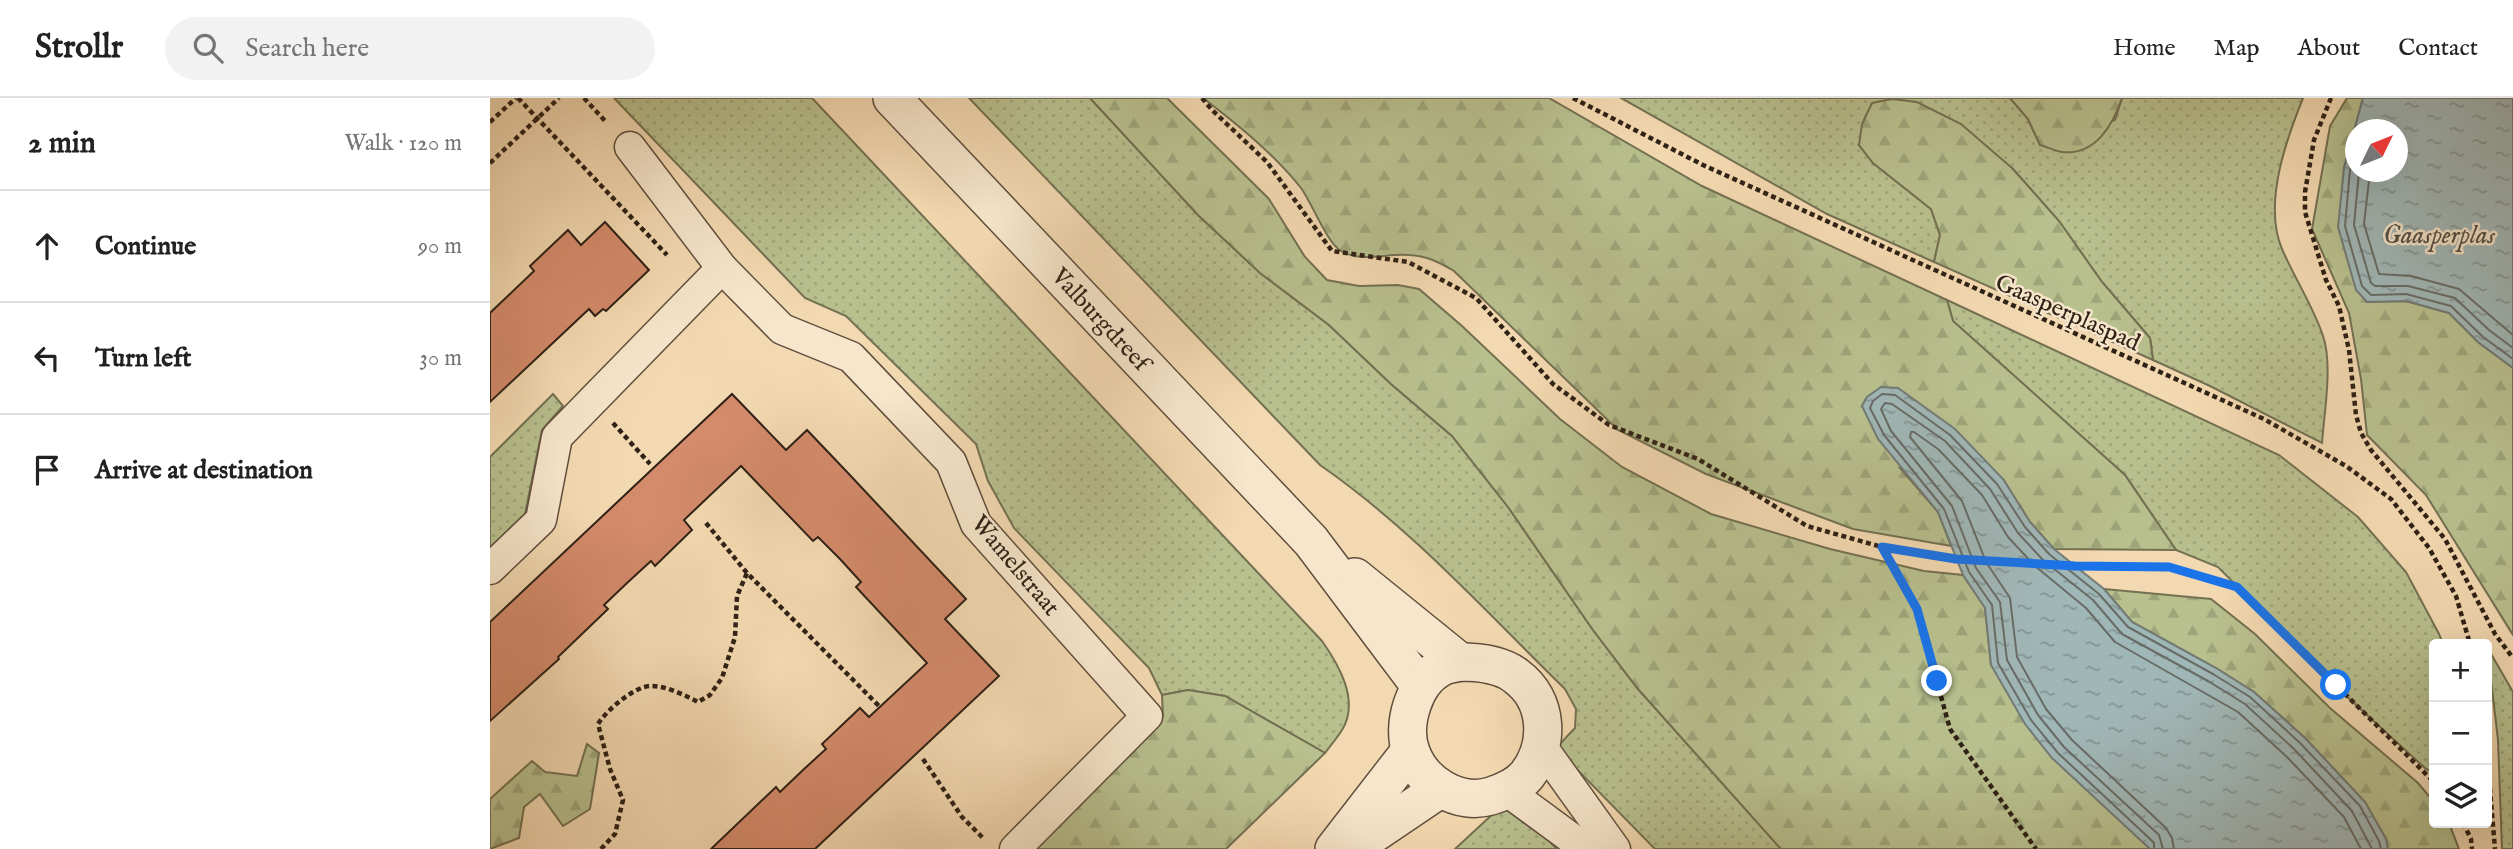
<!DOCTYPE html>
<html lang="en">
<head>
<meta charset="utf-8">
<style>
  :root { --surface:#fff; --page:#f2f2f2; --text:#222; --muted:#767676; --line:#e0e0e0 }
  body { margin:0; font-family:"IM FELL English",serif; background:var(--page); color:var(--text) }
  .controls { position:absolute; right:21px; bottom:21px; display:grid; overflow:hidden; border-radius:7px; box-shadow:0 7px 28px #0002 }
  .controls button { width:63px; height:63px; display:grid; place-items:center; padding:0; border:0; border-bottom:2px solid var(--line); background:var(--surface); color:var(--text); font:35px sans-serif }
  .compass { position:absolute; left:1855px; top:21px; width:63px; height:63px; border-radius:50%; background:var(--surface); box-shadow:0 7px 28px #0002; rotate:47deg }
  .stop { position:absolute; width:21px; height:21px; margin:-16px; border:5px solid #1a73e8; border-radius:50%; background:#fff }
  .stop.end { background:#1a73e8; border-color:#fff; box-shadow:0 2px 7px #0008 }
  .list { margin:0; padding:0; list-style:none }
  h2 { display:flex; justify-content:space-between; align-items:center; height:91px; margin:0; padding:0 28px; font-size:30px }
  h2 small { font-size:23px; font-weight:400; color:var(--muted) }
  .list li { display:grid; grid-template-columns:46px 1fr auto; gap:21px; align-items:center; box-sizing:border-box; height:112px; padding:0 28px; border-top:2px solid var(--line) }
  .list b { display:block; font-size:26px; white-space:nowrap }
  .list em { font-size:23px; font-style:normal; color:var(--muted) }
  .icon { flex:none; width:38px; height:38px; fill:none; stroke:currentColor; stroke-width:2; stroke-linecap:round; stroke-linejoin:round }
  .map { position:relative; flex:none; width:2023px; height:751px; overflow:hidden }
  header { display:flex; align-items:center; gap:42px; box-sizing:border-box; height:98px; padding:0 35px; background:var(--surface); border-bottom:2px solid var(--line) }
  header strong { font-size:33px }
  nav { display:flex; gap:38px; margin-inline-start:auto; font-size:24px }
  .search { width:490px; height:63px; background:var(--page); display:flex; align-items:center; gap:18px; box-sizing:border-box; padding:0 24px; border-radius:38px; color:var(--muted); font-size:26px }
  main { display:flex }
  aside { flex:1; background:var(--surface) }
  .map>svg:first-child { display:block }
  .grass { fill:url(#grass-dots); stroke:#747052; stroke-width:2 }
  .forest { fill:url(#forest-firs); stroke:#747052; stroke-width:2 }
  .water { fill:url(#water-ripples); stroke:#737b77; stroke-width:2; fill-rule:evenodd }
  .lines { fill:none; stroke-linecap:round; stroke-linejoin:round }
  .shore { stroke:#686c66; stroke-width:2 }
  .building { fill:#d48b6b; stroke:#2f2116; stroke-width:2 }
  .minor-casing { stroke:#604f3d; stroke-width:33 }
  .tertiary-casing { stroke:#604f3d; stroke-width:40 }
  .path { stroke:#2f2116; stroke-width:4.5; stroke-dasharray:5 3.5; stroke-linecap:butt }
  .minor { stroke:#f7e6cc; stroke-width:30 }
  .tertiary { stroke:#f7e6cc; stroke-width:37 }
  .route { stroke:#1a73e8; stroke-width:9 }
  .labels { text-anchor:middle; stroke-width:5; stroke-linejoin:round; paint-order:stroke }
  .street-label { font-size:24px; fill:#2f2116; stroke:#f7e6cc }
  .water-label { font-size:26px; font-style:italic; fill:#514e46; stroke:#f7e6cc }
</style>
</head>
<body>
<header>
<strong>Strollr</strong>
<div class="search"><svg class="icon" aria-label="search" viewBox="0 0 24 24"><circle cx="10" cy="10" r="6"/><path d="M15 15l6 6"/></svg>Search here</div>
<nav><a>Home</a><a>Map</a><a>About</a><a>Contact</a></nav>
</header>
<main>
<aside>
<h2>2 min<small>Walk · 120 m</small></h2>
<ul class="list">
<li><svg class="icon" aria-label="ahead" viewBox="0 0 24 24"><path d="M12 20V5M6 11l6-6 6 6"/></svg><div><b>Continue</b></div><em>90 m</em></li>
<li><svg class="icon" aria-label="left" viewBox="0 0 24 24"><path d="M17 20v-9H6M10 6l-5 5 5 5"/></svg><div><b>Turn left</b></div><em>30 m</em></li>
<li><svg class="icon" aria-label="arrive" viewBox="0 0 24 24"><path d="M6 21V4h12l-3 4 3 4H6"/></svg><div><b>Arrive at destination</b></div></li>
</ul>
</aside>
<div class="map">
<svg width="2023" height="751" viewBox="0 0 2023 751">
  <defs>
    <pattern id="grass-dots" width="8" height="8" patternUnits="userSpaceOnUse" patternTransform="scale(1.75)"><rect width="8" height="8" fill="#b8c08e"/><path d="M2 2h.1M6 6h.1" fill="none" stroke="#9ea57a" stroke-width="1.8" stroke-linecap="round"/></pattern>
    <pattern id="forest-firs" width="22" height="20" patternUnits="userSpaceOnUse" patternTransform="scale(1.75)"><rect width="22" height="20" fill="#b8c08e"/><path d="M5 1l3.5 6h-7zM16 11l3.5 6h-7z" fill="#9ea57a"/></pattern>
    <pattern id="water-ripples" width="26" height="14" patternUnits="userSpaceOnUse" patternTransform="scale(1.75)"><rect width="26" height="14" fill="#a0b7b7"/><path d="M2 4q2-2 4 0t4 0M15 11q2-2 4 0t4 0" fill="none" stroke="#839494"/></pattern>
  </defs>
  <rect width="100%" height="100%" fill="#f3d9b1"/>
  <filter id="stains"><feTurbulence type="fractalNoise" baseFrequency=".00286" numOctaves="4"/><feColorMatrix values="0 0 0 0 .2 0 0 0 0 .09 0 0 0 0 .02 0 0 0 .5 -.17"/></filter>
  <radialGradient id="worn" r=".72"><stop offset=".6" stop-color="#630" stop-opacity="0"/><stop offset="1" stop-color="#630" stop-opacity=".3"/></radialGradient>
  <!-- grass -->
  <g class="grass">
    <path d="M124 0H322L832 543C849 567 870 603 852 632 847 640 841 647 835 655L735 598 698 592 672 597 659 570 524 430 498 383 486 346 356 218 315 200Z"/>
    <path d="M479 0H600L708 117 770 175 839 227 901 286 962 338 1018 409 1103 532 1148 591 1291 751H1165L1066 650 1085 630 1086 611 1075 591C996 514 921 430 830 367Z"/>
    <path d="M1131 0H1520L1538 21 1550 47 1625 22 1632 0H1813C1796 42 1773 106 1792 151 1804 179 1824 210 1833 238 1843 267 1834 315 1832 345L1720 288 1663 262 1660 240 1612 184 1569 123 1522 70 1369 47 1383 65 1441 111 1450 137 1444 164 1337 116Z"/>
    <polygon points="1457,202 1789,357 1868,419 1916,474 1949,536 1953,546 1944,546 1944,675 1936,671 1854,596 1728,469 1686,452 1635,377 1463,223"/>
    <polygon points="63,296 73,308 52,332 35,416 0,450 0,359"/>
    <polygon points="1997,549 2023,594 2023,751 2012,751 2008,642"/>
    <polygon points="1018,702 1067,751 965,751"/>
  </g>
  <!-- forest -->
  <g class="forest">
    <polygon points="600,0 677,0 779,101 815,159 837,182 869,188 908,187 929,191 972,228 1070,321 1132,369 1221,416 1340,451 1434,473 1473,477 1495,509 1501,567 1660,751 1291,751 1148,591 1103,532 1018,409 962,338 901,286 839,227 770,175 708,117"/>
    <path d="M713 0H1059L1212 88 1457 202 1463 223 1635 377 1686 452 1564 451 1540 424 1513 381 1410 370 1448 414 1461 448 1363 431 1216 376 1128 332 964 173C949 164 937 158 919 157 896 155 872 165 851 153 837 145 822 105 811 90 783 55 748 27 713 0Z"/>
    <path d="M1520 0H1632C1623 27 1605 58 1572 54 1565 53 1557 49 1550 47L1538 21Z"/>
    <polygon points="1857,0 1873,0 1854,70 1877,204 1916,203 1959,215 1988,244 2023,270 2023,537 1936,397 1877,337 1871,281 1859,215 1822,131 1840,28"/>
    <polygon points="1402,1 1427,4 1471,26 1522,70 1569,123 1612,184 1660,240 1663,262 1444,164 1450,137 1441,111 1383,65 1369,47 1372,26 1382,5"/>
    <polygon points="1614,491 1721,501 1765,536 1840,610 1928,685 1944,704 1944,725 1959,725 1969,751 1898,751 1896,741 1875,704 1815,640 1764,594 1726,570 1642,524"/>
    <polygon points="698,592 735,598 835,655 736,751 539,751 649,647 673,619 672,597"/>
    <polygon points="97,646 109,655 100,711 73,728 50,696 34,709 29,740 0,751 0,701 42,663 55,674 87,678"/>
  </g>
  <!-- water -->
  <g class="water">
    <path d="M1873 0H2023V270L1988 244 1959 215 1916 203 1877 204 1866 192 1848 129 1854 70ZM1866 32H1908V74H1866Z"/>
    <polygon points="1391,289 1408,290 1465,331 1513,381 1540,424 1564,451 1614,491 1642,524 1726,570 1764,594 1815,640 1875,704 1896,741 1898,751 1660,751 1562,660 1535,626 1501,567 1495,510 1473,477 1448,414 1388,341 1372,308 1377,299"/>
  </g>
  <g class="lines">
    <!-- shore -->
    <g class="shore">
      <polyline points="1866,53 1860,72 1855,128 1872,188 1881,197 1916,196 1961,208 1993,239 2023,261"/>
      <polyline points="1869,74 1864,127 1881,185 1885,188 1918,188 1965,200 1999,232 2023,250"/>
      <polyline points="1880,74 1874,126 1889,176 1921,178 1969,191 2023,237"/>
      <polyline points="1664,751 1664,745 1658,739 1568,655 1541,622 1508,565 1502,507 1479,474 1454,411 1394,337 1380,310 1383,303 1392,296 1405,297 1460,337 1507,386 1535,429 1559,456 1609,496 1638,529 1723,576 1760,599 1810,645 1870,708 1889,743 1891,751"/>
      <polyline points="1673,751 1669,737 1574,649 1548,617 1517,562 1510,504 1486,470 1462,408 1401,333 1391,311 1395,305 1402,306 1455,343 1500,391 1528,435 1553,462 1603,502 1632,536 1718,583 1755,606 1804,651 1862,713 1882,751"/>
      <polyline points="1684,751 1682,740 1676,730 1582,642 1556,611 1527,559 1520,500 1496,464 1472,403 1420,339 1421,334 1424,334 1448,351 1492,397 1518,439 1545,468 1596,510 1625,544 1748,614 1797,659 1854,719 1871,751"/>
    </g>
  </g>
  <!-- building -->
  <g class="building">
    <polygon points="115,124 159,172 116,213 113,211 105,218 99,211 0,304 0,215 44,173 40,168 78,132 91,147"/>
    <polygon points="242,296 296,352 317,332 358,375 476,501 455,521 509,578 325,751 221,751 286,689 290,694 313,672 336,651 332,646 370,610 379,619 437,565 366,489 371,484 350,461 328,439 323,443 251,368 194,422 202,432 165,468 161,463 137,485 114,507 118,511 68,559 69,561 0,623 0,524"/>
  </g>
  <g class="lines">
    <defs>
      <g id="minor">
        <polyline points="140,49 232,170 292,231 361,259 461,364 486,426 657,618 525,751"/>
        <polyline points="0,471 51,422 67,339 232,170"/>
        <polyline points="1052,649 1125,751"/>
        <polyline points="1017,693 1096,751"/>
      </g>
      <g id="tertiary">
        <polyline points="402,0 821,443 930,588"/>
        <polyline points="865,479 970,564"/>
        <path d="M970 564C989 564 1011 566 1026 578 1059 602 1060 647 1037 677 1028 688 1014 694 1001 698 968 708 932 685 921 654 911 627 924 584 950 570 956 566 964 566 970 564Z"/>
        <polyline points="844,751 920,653"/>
        <polyline points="861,751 950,691"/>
      </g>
    </defs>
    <!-- minor casing -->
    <use href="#minor" class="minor-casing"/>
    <!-- tertiary casing -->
    <use href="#tertiary" class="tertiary-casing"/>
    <!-- path -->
    <g class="path">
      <polyline points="28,0 177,157"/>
      <polyline points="94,0 117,25"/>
      <polyline points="712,0 722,12 777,64 842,153 918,164 986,200 1063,286 1119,327 1208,361 1317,428 1392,449 1466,461 1585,468 1679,469 1747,489 1944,684"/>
      <polyline points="1083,0 1213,67 1774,321 1856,368 1901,401 1939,450 1966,498 1980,546"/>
      <polyline points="1841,0 1824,42 1815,94 1815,114 1836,182 1849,208 1859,252 1866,317 1871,335 1881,352 1955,441 2005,536 2023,560"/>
      <polyline points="0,24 26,0"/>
      <polyline points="0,65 69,0"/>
      <polyline points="123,325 160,366"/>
      <polyline points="216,425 257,475 390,609"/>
      <polyline points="1392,449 1427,511 1460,631 1546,751"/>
      <polyline points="1997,656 2005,751"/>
      <polyline points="433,661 472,719 494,741"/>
      <polyline points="1973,725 1981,741 1982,751"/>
      <path d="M111 751 125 736 133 702 120 671 108 626C116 613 144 588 161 588 177 588 194 597 208 604L220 597 232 580 245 539 247 498 257 475"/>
    </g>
    <!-- minor -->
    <use href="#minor" class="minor"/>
    <!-- tertiary -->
    <use href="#tertiary" class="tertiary"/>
  </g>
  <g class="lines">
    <!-- route -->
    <polyline class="route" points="1447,583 1427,511 1392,449 1466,461 1585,468 1679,469 1747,489 1846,587"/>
  </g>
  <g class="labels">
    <!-- street labels -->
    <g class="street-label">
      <text transform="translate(1578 214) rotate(24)" y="8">Gaasperplaspad</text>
      <text transform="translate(611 221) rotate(47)" y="8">Valburgdreef</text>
      <text transform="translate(526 467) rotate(50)" y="8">Wamelstraat</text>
    </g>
    <!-- water labels -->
    <g class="water-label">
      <text x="1949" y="145">Gaasperplas</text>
    </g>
  </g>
  <rect width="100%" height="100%" filter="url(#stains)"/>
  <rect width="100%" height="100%" fill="url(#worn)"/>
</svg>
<div class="controls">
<button>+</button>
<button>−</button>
<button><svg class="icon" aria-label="layers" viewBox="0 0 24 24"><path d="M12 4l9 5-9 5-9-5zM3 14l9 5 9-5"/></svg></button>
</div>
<svg class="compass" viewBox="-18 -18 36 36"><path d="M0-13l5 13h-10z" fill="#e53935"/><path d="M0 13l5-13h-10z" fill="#767676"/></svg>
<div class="stop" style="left:1846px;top:587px"></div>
<div class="stop end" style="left:1447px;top:583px"></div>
</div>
</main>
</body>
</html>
